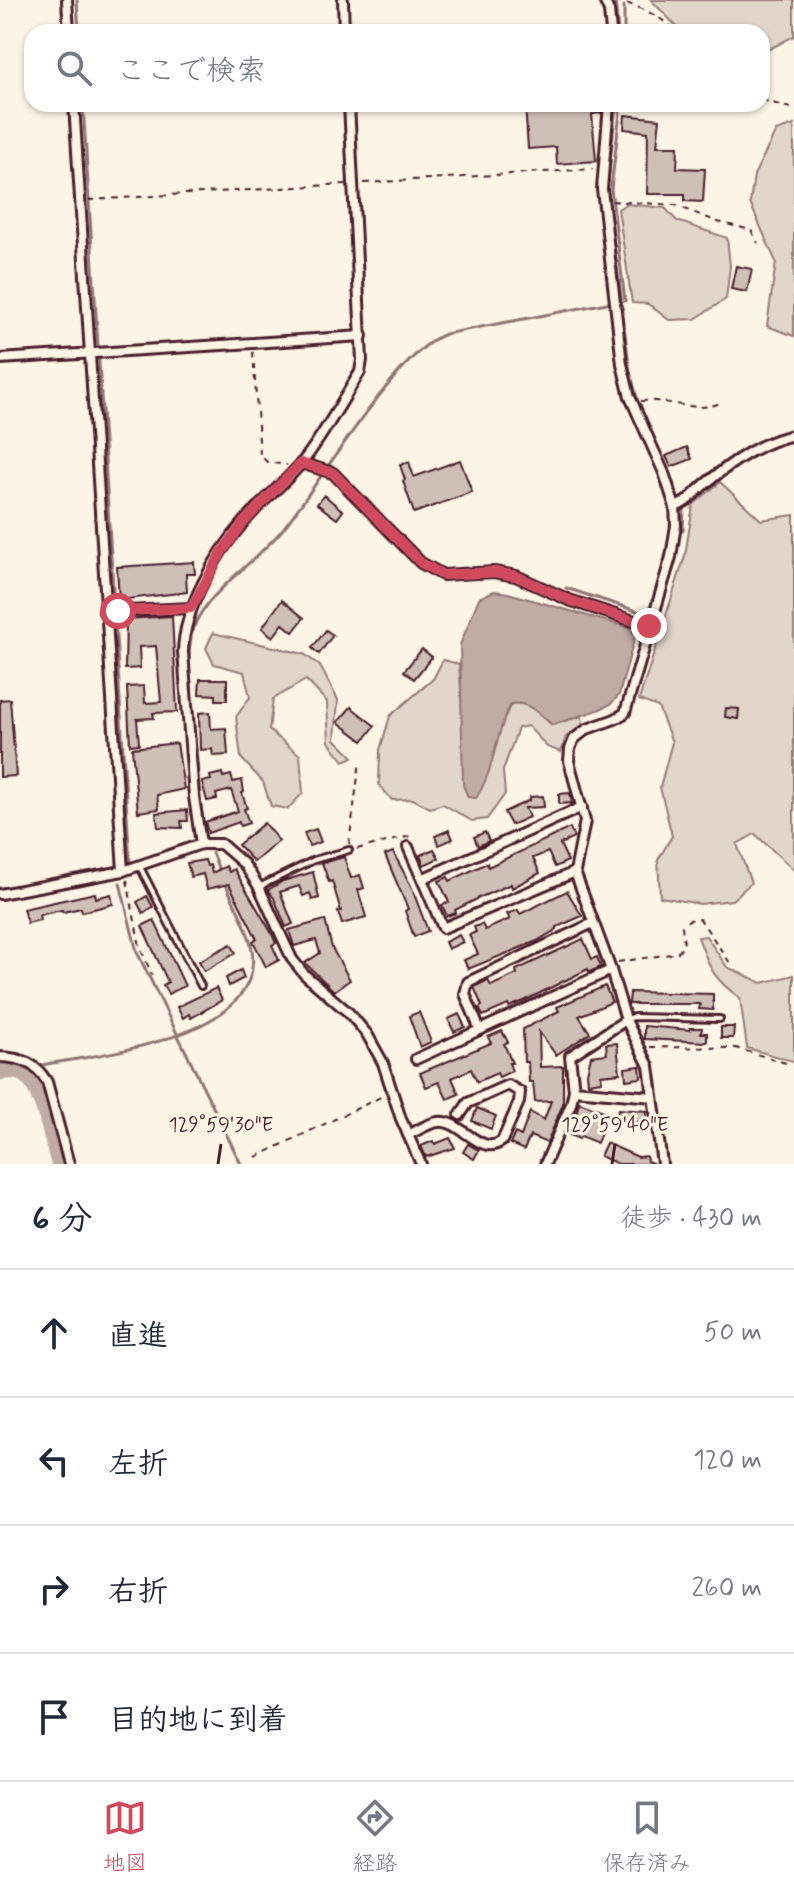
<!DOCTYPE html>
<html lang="ja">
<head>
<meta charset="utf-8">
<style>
  :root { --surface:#fff; --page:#f2f2f3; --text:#1f2937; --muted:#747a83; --line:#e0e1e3; --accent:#d1495b }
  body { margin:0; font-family:Mynerve,"Klee One",sans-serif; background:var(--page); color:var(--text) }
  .stop { position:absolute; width:24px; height:24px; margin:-18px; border:6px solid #d1495b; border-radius:50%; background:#fff }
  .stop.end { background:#d1495b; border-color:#fff; box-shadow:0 2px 8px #0008 }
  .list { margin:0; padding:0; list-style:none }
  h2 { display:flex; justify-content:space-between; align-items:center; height:104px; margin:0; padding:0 32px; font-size:34px }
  h2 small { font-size:26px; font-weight:400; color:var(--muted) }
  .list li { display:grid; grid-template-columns:52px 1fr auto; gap:24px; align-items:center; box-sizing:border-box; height:128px; padding:0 32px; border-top:2px solid var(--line) }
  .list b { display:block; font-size:30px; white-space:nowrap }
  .list em { font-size:26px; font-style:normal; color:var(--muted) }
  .icon { flex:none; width:44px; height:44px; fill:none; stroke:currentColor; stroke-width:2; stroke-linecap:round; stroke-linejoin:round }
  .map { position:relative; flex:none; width:794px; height:1164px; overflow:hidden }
  .search { position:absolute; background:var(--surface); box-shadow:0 2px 6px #0004; left:24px; right:24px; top:24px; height:88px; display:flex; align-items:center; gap:20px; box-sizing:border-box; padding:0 28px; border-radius:24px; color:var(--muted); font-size:30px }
  .sheet { height:616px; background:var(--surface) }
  nav { display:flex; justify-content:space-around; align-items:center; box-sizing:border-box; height:112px; border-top:2px solid var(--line); background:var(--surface); font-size:22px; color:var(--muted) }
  nav a { display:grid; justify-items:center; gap:4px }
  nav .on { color:var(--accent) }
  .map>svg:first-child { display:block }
  .green { fill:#e2d5ca; stroke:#967a7a; stroke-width:2 }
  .water { fill:#c0aca5; stroke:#917474; stroke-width:2 }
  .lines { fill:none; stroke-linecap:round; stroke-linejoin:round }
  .stream { stroke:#917474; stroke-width:3 }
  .river { stroke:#c0aca5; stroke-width:18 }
  .building { fill:#cfc0b7; stroke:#4a1f2b; stroke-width:2 }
  .service-casing { stroke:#4a1f2b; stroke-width:10 }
  .minor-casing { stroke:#4a1f2b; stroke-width:14 }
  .path { stroke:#4a1f2b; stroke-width:2; stroke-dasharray:6 6; stroke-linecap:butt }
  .service { stroke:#fcf5e5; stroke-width:4 }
  .minor { stroke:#fcf5e5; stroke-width:8 }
  .route { stroke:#d1495b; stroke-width:10 }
  .ticks { fill:none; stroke:#4a1f2b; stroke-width:3 }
  .ticks-label { font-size:20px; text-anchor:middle; fill:#4a1f2b; stroke:#fcf5e5; stroke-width:6; stroke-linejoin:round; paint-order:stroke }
</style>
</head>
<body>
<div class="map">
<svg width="794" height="1164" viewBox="0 0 794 1164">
  <rect width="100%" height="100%" fill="#fcf5e5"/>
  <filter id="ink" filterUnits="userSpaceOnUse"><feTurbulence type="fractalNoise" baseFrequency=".0125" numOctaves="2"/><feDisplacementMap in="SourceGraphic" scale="16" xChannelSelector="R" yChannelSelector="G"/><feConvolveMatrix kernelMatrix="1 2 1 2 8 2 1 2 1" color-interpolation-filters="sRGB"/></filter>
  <g filter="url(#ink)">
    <!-- green -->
    <g class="green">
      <polygon points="651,0 794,0 794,36 762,53 762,32 682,32"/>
      <polygon points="794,125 794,336 767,326 776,262 750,203 754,175 776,131"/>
      <polygon points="626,204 665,208 677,221 727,238 730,266 726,299 695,319 669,320 648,304 632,303 618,209"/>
      <polygon points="720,482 761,520 794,515 794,870 755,834 737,844 751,883 732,900 700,904 660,897 658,860 672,836 660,787 672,742 658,707 639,700 685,556 693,505"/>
      <polygon points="213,633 304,654 320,666 338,700 335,739 353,757 344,761 329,742 327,702 306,680 273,699 269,730 300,755 303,793 288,809 271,806 263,782 241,758 236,717 250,697 244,672 214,664 206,648"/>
      <path d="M443 660 459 664 462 701 504 716 511 704C528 701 540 714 552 725L582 716 583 725 566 737 561 752 547 747 528 726 518 728 503 771 505 794 487 819 472 821 443 804 430 808 413 799 392 800 379 785 380 750 390 716 433 679Z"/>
      <path d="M706 936 727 967 762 983 794 975V1063L793 1061 747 1048 740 998C711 977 710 968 698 937Z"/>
    </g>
    <!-- water -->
    <path class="water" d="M494 591 508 593 630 628 635 636 619 695 611 704 598 710 552 725C540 714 528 701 511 704 494 735 496 768 476 798L468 797 463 785 460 645 479 598Z"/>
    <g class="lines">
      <!-- stream -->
      <g class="stream">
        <polyline points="77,0 79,32"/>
        <polyline points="615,0 618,32"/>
        <polyline points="624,6 624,32"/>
        <polyline points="83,104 130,863"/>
        <polyline points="616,104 607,191 623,313"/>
        <polyline points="621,104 611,189 625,301"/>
        <polyline points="624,326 630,372 637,398"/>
        <polyline points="640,404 642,409"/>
        <polyline points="645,416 668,470"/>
        <polyline points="670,476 677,492"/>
        <polyline points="683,531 684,509"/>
        <polyline points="566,588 646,614"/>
        <polyline points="659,616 675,563"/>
        <path d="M189 665C189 645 190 630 201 613 219 585 260 557 282 530 318 486 398 351 445 334L607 303"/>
        <polyline points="190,671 194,725"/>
        <polyline points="194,733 196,750"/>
        <polyline points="197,763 197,767"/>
        <polyline points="198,775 202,816"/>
        <polyline points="203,823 206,839"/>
        <polyline points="212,853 220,872"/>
        <polyline points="120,883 137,952 241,1164"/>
        <path d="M42 1065C100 1054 265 1038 252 950 249 928 233 903 225 882"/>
      </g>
      <!-- river -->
      <path class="river" d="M0 1071C9 1070 17 1069 25 1074 44 1087 53 1142 60 1164"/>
    </g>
    <!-- building -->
    <g class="building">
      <polygon points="525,104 601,104 601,113 592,114 596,161 557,164 556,147 528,149"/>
      <polygon points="625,115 660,119 657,146 678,146 677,168 705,169 703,202 685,201 685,194 647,194 648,132 624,129"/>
      <polygon points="736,266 752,269 747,292 731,289"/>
      <polygon points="687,447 692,459 671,467 666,456"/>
      <polygon points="460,460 472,492 414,513 403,481 405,480 400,465 409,462 414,477"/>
      <polygon points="324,495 343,511 337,519 317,504"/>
      <polygon points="194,562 195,574 186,574 187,592 119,600 117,567"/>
      <polygon points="282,600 304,618 293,632 283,624 273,637 262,628"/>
      <polygon points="172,616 177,712 153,713 154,718 137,719 139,744 130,745 127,687 144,686 145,703 161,702 156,646 139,647 140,668 125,669 126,619"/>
      <polygon points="326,630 333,635 319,654 312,648"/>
      <polygon points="422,649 432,657 414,679 404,671"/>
      <polygon points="200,679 227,679 227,700 216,700 216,695 199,694"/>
      <polygon points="10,699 16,776 0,777 0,700"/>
      <polygon points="351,707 375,726 363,741 338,722"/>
      <polygon points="726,708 739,709 738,719 725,717"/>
      <polygon points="210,712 211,729 226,728 228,755 213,756 212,749 200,750 199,713"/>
      <polygon points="177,743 184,789 157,795 159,809 138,812 132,748"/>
      <polygon points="222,773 223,777 231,775 233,782 242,780 244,792 242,793 247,808 244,809 249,823 240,826 239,822 208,833 205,822 238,811 231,790 216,794 217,799 207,801 202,782 211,780 210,776"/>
      <polygon points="570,793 572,803 559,804 559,794"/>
      <polygon points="543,796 544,807 525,808 529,817 511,825 504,812 530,800 530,797"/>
      <polygon points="187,810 188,821 181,821 182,828 158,827 156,813"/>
      <polygon points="264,823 279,841 254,862 238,845"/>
      <polygon points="570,828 574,838 560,844 568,861 555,867 548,852 533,858 540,873 512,888 511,884 481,897 455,910 456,913 447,916 442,905 449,902 439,881 448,877 450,881 487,863 488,867"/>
      <polygon points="316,829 321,842 309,846 304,833"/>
      <polygon points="449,830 453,839 439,845 435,836"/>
      <polygon points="485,832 489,841 478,846 474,837"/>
      <polygon points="434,849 439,858 424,865 420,855"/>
      <polygon points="393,852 411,886 428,931 414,937 405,911 408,909 385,855"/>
      <polygon points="344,857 351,878 360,875 364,888 358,890 366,917 342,924 338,912 341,911 332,881 329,882 322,863"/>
      <polygon points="205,860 207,866 210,865 212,873 226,866 229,872 234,869 271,932 276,943 272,945 279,960 266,967 253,941 257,939 229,884 207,889 203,874 191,877 187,863"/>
      <polygon points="313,872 319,898 312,900 310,893 303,896 299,886 280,892 293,924 286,927 274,898 268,890 283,881"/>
      <polygon points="567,891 582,916 557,927 557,929 537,941 468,969 464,960 478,954 469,935 476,932 474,927 482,924 485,930 510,919 507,914 518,910 520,914"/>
      <polygon points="95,893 96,898 111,894 113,904 82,912 81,908 63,912 62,910 39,915 40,920 27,923 23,909"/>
      <polygon points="147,896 153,907 143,913 137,902"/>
      <polygon points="154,920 185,986 168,994 163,985 168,982 142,926"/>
      <polygon points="325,920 332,948 350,980 334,991 305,963 320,953 316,940 294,946 289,930"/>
      <polygon points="459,935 463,942 448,949 445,942"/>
      <polygon points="583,939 592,959 597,957 601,967 589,972 588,969 524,1001 509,1007 508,1005 483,1016 479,1008 482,1006 474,987 488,980 491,986 517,974 516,970"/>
      <polygon points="231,944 236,953 204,971 199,961"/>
      <polygon points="241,970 244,978 229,986 226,978"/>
      <polygon points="605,986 612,1002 579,1016 590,1033 556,1055 539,1032 540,1067 563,1066 563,1104 547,1143 530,1136 524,1150 510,1144 515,1133 521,1136 530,1112 544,1120 551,1101 535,1102 533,1082 529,1082 528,1062 524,1062 523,1029 559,1011 557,1007"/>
      <polygon points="216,988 222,1000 191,1018 189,1014 183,1018 177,1007"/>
      <polygon points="630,992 713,994 713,1010 699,1009 700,1004 629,1004"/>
      <polygon points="419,1012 431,1042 420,1047 409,1016"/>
      <polygon points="459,1014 465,1027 454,1032 448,1019"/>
      <polygon points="644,1026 690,1030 690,1028 702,1028 701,1033 707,1033 707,1042 644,1039"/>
      <polygon points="721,1027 734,1027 733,1038 721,1038"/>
      <polygon points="502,1031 508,1042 504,1044 512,1063 509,1063 512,1071 499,1077 497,1073 477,1082 471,1069 452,1078 459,1094 447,1099 439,1082 426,1087 420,1073 491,1043 488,1037"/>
      <polygon points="617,1043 620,1073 601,1075 602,1081 588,1083 587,1073 591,1056 607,1054 606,1044"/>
      <polygon points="640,1066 641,1078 626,1080 625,1068"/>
      <polygon points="579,1102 609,1113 597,1143 581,1136 579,1139 570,1135 578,1116 576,1115"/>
      <polygon points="477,1108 496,1116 491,1129 472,1121"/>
      <polygon points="618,1109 647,1111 646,1123 616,1120"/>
      <polygon points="450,1138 455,1148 426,1157 421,1146 433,1141 435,1144"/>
      <polygon points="606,1143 638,1157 646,1156 647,1161 654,1164 618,1164 600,1156"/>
      <polygon points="468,1144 479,1150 474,1159 463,1152"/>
    </g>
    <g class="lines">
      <defs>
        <g id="service">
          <polyline points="140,867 201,986"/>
          <polyline points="259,887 314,860 349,850"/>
          <polyline points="626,1019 634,1017 720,1019"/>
        </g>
        <g id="minor">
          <polyline points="67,0 69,32"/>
          <polyline points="343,0 344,32"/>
          <polyline points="604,0 609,11 611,32"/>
          <polyline points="74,104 123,871"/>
          <polyline points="609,104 602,189 622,364 630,397 664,473 675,507 676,525 671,557 625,713 615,719 587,729 574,739 570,749 569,761 585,821 575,872 611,970 626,1020 649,1066 662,1164"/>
          <polyline points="0,359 362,336"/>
          <polyline points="301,463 333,473 421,563 443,575 494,572 516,576 569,600 649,626"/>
          <path d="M675 507C689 502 694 493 705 484 731 463 761 441 794 435"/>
          <polyline points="104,612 191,608"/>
          <path d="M201 844 194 797 183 652C184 608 215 555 244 522 263 500 286 482 304 460 325 433 342 401 360 372L362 360 349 104"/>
          <polyline points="408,847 443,928 575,872"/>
          <polyline points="422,879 582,807"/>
          <polyline points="0,894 123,871 201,844 221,844 244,864 259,887 292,959 304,974 349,1013 367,1034 383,1063 401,1119 421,1164"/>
          <polyline points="480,1030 465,994 468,982 593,923"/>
          <path d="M0 1057C22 1058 36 1063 47 1082L69 1164"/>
          <polyline points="416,1059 611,970"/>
          <polyline points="574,1090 653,1097"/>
          <path d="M408 1135C417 1131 428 1123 438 1122 460 1118 481 1158 502 1141L519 1102 520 1092 508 1085 468 1103 460 1115"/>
          <polyline points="545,1164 571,1104 574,1090 570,1056 626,1020"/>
        </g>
      </defs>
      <!-- service casing -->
      <use href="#service" class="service-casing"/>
      <!-- minor casing -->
      <use href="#minor" class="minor-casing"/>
      <!-- path -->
      <g class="path">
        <path d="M615 1C635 4 662 16 676 32"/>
        <polyline points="762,100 794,109"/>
        <polyline points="364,183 593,169"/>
        <polyline points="89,200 346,184"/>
        <polyline points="612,201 675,205 718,222 751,230 758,243"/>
        <polyline points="253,352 260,455 267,462 287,465"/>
        <path d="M641 401C668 398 695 414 720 403"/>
        <polyline points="349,844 360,761"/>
        <polyline points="357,849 415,835"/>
        <polyline points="127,880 140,947 152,975"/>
        <polyline points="618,962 677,953 684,945 682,926 689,920 700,919 730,963"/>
        <polyline points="650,1047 736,1048 789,1064"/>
        <polyline points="256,1157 385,1095"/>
      </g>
      <!-- service -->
      <use href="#service" class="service"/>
      <!-- minor -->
      <use href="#minor" class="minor"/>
    </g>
  </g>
  <g class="lines" filter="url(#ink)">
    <!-- route -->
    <polyline class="route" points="118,611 191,608 222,552 244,522 301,463 333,473 421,563 443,575 494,572 516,576 569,600 649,626"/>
  </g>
  <!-- ticks -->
  <path class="ticks" d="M218 1164 221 1144M612 1164 615 1144"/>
  <g class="ticks-label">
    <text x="221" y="1131">129°59'30"E</text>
    <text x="615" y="1131">129°59'40"E</text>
  </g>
</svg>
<div class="stop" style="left:118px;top:611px"></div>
<div class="stop end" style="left:649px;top:626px"></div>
<div class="search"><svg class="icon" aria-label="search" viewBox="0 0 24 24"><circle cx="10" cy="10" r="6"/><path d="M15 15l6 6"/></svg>ここで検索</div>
</div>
<section class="sheet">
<h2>6 分<small>徒歩 · 430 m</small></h2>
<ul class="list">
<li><svg class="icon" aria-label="ahead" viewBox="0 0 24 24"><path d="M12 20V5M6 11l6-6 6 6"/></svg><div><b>直進</b></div><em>50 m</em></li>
<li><svg class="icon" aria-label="left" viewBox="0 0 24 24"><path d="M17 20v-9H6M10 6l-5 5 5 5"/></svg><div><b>左折</b></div><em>120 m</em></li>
<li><svg class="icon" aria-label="right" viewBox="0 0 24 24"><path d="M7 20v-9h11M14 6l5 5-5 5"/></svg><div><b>右折</b></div><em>260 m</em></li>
<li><svg class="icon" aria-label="arrive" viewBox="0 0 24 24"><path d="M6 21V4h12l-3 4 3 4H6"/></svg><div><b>目的地に到着</b></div></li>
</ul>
</section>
<nav>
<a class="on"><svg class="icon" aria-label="map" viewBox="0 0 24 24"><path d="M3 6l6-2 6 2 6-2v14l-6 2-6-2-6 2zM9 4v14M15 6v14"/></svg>地図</a>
<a><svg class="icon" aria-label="directions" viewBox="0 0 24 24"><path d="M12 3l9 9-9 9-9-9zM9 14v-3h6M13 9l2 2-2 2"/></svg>経路</a>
<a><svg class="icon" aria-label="saved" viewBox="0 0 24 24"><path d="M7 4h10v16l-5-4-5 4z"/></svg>保存済み</a>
</nav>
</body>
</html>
